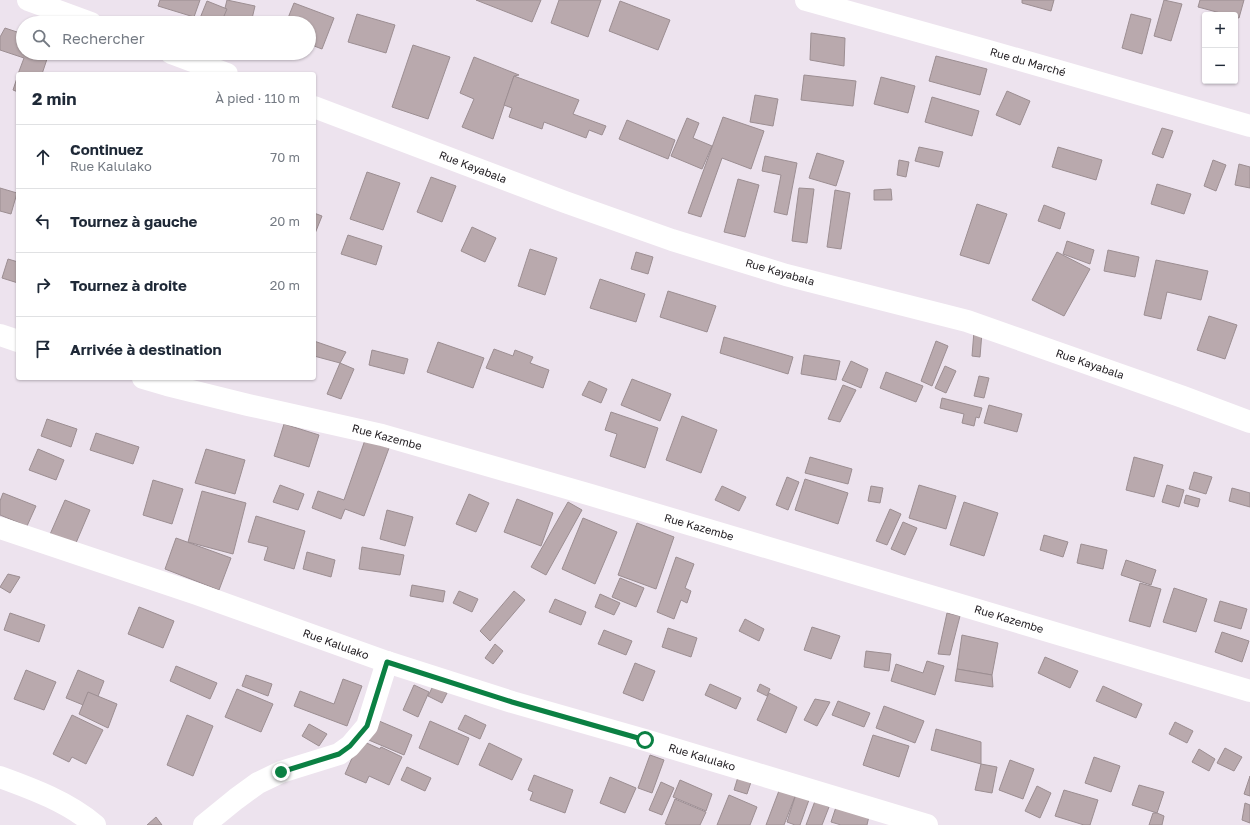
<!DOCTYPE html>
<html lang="fr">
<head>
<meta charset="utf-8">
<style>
  :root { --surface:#fff; --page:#f2f2f3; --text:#1f2937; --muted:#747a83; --line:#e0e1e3 }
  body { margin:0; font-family:"Golos Text",sans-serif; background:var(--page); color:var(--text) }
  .controls { position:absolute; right:12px; top:12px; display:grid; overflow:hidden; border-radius:4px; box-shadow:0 1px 3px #0004 }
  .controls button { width:36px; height:36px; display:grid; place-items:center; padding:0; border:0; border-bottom:1px solid var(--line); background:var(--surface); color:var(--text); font:20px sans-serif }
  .stop { position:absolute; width:12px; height:12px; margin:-9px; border:3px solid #0b8043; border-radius:50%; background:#fff }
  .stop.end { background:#0b8043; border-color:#fff; box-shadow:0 1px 4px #0008 }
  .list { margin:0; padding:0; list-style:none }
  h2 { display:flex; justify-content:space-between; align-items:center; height:52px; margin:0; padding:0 16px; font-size:17px }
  h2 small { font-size:13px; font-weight:400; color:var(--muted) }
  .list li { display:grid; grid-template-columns:26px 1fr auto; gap:12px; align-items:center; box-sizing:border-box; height:64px; padding:0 16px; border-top:1px solid var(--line) }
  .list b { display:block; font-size:15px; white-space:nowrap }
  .list p { margin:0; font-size:13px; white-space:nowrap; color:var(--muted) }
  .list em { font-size:13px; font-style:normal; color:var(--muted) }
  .icon { flex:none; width:22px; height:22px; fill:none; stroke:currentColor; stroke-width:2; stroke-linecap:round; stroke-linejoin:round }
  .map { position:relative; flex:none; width:1250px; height:825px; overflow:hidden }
  .search { position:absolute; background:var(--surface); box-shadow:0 1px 3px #0004; left:16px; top:16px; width:300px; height:44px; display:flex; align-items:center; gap:10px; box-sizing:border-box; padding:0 14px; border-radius:22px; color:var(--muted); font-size:15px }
  .panel { position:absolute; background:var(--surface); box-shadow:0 1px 3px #0004; left:16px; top:72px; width:300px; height:308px; border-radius:4px }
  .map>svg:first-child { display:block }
  .building { fill:#b9a9ad; stroke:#9c8e92 }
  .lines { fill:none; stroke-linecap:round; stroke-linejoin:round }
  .street { stroke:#fff; stroke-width:22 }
  .route { stroke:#0b8043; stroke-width:5 }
  .labels { text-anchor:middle; stroke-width:3; stroke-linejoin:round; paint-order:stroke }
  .street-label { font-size:11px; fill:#242024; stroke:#fff }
</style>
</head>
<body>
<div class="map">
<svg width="1250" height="825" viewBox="0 0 1250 825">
  <rect width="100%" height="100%" fill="#ede3ee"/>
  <!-- building -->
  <g class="building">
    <polygon points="160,0 200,0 194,17 158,6"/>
    <polygon points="227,0 255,6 251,23 223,16"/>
    <polygon points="476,0 541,0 532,22"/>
    <polygon points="559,0 601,0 588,37 551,23"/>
    <polygon points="1022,0 1054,0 1051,11 1022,3"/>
    <polygon points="1164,0 1182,4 1171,41 1154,36"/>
    <polygon points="1200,0 1244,0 1239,18 1235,17 1235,15 1228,15 1198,7"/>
    <polygon points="207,1 227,9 221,23 198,23"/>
    <polygon points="620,1 670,20 658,50 609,31"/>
    <polygon points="294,3 334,18 322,49 309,44 309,23 286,23"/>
    <polygon points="357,14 395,25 386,53 348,42"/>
    <polygon points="1131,14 1151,19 1142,54 1122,48"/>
    <polygon points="5,28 23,34 23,53 49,53 42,74 18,74 24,58 0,50 0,37"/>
    <polygon points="811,33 845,38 844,66 810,60"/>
    <polygon points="413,45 450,57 428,119 392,107"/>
    <polygon points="936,56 987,69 980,95 929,81"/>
    <polygon points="474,57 519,75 514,76 493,139 462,127 474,99 460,93"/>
    <polygon points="18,75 18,92 13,90"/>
    <polygon points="804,75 856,81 853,106 801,100"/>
    <polygon points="514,76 579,100 573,114 606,126 602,135 589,130 586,138 544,122 542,129 509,117 512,108 504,105"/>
    <polygon points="881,77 915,86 908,113 874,104"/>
    <polygon points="1007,91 1030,101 1020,125 996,115"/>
    <polygon points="755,95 778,99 773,126 750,122"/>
    <polygon points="932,97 979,111 972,136 925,122"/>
    <polygon points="723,117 764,131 751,169 722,158 701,217 688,213"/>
    <polygon points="687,118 699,123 693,138 712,146 702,169 671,156"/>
    <polygon points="627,120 675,140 668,159 619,139"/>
    <polygon points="1162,128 1173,131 1163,158 1152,154"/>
    <polygon points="919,147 943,152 939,167 915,161"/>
    <polygon points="1058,147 1102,160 1096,180 1052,167"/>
    <polygon points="817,153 844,161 836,186 809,178"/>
    <polygon points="765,156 797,163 787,215 774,212 781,175 762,171"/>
    <polygon points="899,160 909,162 906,177 897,175"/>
    <polygon points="1213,160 1226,165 1216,191 1204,186"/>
    <polygon points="1239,164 1250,167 1250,188 1235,185"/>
    <polygon points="367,172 400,183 383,230 350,219"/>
    <polygon points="431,177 456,186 442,222 417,212"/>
    <polygon points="738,179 759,185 745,237 724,232"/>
    <polygon points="1157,184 1191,194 1184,214 1151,204"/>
    <polygon points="0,188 17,193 11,214 0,211"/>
    <polygon points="799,188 814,189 807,243 792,241"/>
    <polygon points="891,189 892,200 874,200 874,190"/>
    <polygon points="835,190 850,193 841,249 827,247"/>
    <polygon points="977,204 1007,214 989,264 960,255"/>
    <polygon points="1044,205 1065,213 1060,229 1038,221"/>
    <polygon points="314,213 322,216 314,236"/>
    <polygon points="472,227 496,238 485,262 461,251"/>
    <polygon points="348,235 382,246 376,265 341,254"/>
    <polygon points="1067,241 1094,250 1090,264 1063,254"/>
    <polygon points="530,249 557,258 545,295 518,286"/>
    <polygon points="1108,250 1139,257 1135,277 1104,271"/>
    <polygon points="636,252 653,257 648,274 631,269"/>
    <polygon points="1057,252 1090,269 1064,316 1032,300"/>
    <polygon points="8,259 18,262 18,283 2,278"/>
    <polygon points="1156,260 1208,271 1201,300 1167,292 1161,319 1144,315"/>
    <polygon points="600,279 645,294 636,322 590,308"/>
    <polygon points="668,291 716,306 707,332 660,317"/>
    <polygon points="1209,316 1237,325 1225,359 1197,350"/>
    <polygon points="974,331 982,332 980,357 972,356"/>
    <polygon points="724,337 793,357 788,374 720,353"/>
    <polygon points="314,341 346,352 340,363 314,356"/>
    <polygon points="936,341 948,346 932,386 921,381"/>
    <polygon points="438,342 484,358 473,388 427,372"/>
    <polygon points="494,349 513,356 515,350 533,357 530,363 549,370 543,388 486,368"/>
    <polygon points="372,350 408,359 404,374 369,365"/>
    <polygon points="804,355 840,361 836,380 801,374"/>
    <polygon points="851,361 868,369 861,388 842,380"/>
    <polygon points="340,363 354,369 341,399 327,394"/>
    <polygon points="945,366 956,371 946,393 935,388"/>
    <polygon points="886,372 923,386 916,402 880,388"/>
    <polygon points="979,376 989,378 984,398 974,396"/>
    <polygon points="632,379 671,394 660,421 621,405"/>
    <polygon points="589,381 607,389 601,403 582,395"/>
    <polygon points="843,385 856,390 840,422 828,419"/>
    <polygon points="942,398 982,408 979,418 976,417 974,426 962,423 964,414 940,408"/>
    <polygon points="989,405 1022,414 1017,432 984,423"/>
    <polygon points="611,412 658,428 645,468 610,456 617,434 605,430"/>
    <polygon points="682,416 717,430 701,473 666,460"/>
    <polygon points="47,419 77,429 71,447 41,436"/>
    <polygon points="284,424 319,435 309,467 274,456"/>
    <polygon points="96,433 139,447 133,464 90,450"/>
    <polygon points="365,440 389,448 364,516 345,509 341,519 312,508 318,491 344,500"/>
    <polygon points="38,449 64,460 56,480 29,470"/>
    <polygon points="206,449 245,460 235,494 195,483"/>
    <polygon points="810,457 852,469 848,484 805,473"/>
    <polygon points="1134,457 1163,465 1154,497 1126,490"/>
    <polygon points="1194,472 1212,477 1206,494 1189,489"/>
    <polygon points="787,477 799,482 788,510 776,505"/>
    <polygon points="805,479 848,493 838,524 795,510"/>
    <polygon points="153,480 183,489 172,524 143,515"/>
    <polygon points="280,485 304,494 298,510 273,502"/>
    <polygon points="919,485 956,496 946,529 909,518"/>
    <polygon points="1167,485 1184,490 1179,507 1162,502"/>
    <polygon points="722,486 746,497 739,511 715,500"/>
    <polygon points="871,486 883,488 880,503 868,501"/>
    <polygon points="1232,488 1250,493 1250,507 1229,501"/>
    <polygon points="202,491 246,503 233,554 188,542"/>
    <polygon points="3,493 36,506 27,526 0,515 0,501"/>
    <polygon points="469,494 489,503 476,532 456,524"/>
    <polygon points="1186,495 1200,499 1198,507 1184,503"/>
    <polygon points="517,499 553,513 541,546 504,532"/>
    <polygon points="65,500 90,510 73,550 48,539"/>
    <polygon points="568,502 582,510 546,575 531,567"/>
    <polygon points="964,502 998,513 984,556 950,545"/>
    <polygon points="890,509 901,514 887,545 876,541"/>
    <polygon points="387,510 413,517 405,546 380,539"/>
    <polygon points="256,516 305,531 294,569 264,560 268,547 248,542"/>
    <polygon points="583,518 617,532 595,584 562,569"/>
    <polygon points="903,522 917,528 905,555 891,549"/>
    <polygon points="637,523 674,537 656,589 618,575"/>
    <polygon points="1044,535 1068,542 1063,557 1040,550"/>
    <polygon points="176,538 231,558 219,590 165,569"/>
    <polygon points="1081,544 1107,550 1103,569 1077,563"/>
    <polygon points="362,547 404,555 400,575 359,569"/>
    <polygon points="307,552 335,560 331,577 303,569"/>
    <polygon points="676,557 694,564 685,588 691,591 687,603 681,600 674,619 657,612"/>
    <polygon points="1126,560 1156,570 1151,585 1121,575"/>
    <polygon points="8,574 20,577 10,593 0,587"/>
    <polygon points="620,578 644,588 636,607 612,597"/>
    <polygon points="1140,583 1161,589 1150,627 1129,621"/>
    <polygon points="412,585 445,591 443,602 410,596"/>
    <polygon points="1174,588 1207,599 1196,632 1163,622"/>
    <polygon points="459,591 478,599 472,612 453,603"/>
    <polygon points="514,591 525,600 490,641 480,631"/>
    <polygon points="600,594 620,603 614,615 595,607"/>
    <polygon points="555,599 586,612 581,625 549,612"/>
    <polygon points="1220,601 1247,609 1241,629 1214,621"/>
    <polygon points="139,607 174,621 163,648 128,634"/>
    <polygon points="10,613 45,625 39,642 4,630"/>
    <polygon points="947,613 960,616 950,655 938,654"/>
    <polygon points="745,619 764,629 759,641 739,631"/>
    <polygon points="812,627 840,636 831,659 804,650"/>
    <polygon points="668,628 697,638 691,657 662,647"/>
    <polygon points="604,630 632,641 626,655 598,644"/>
    <polygon points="1222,632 1249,641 1242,662 1215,652"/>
    <polygon points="962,635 998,643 992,675 957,669"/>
    <polygon points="495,644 503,651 493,664 485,658"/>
    <polygon points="866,651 891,654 889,671 864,667"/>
    <polygon points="1045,657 1078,671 1070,688 1038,673"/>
    <polygon points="927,661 944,666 935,695 891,681 896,664 923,673"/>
    <polygon points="635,663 655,671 643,701 623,693"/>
    <polygon points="176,666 217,683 210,699 170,681"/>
    <polygon points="957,669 992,675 993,687 955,681"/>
    <polygon points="26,670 56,682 44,710 14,699"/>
    <polygon points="78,670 104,681 93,709 66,698"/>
    <polygon points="246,675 272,684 268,696 242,686"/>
    <polygon points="343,679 362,686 347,726 294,706 300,691 334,704"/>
    <polygon points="710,684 741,698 736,709 705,695"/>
    <polygon points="760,684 770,689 767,696 757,691"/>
    <polygon points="414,685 429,692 418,717 403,710"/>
    <polygon points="433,686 447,693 442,703 428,696"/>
    <polygon points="1103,686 1142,704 1136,718 1096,701"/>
    <polygon points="237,689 273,704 261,732 225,717"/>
    <polygon points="88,692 117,704 108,728 79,714"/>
    <polygon points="769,693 797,707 786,733 757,720"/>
    <polygon points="815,699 830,702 817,726 804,720"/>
    <polygon points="838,701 870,713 864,727 832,715"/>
    <polygon points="884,706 924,721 915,743 876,728"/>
    <polygon points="72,715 103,730 86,764 72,757 69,762 53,754"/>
    <polygon points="187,715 213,726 193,776 167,765"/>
    <polygon points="465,715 486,725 480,739 458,729"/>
    <polygon points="372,718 412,735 404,755 364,738"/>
    <polygon points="430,721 469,738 458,765 419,748"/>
    <polygon points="1175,722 1193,731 1187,743 1169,734"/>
    <polygon points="309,724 327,734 319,746 302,736"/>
    <polygon points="936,729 981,742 981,764 931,750"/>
    <polygon points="873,735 909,746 899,777 863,765"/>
    <polygon points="360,740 380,749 381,747 402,757 389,785 369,776 366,783 345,774"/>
    <polygon points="489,743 522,759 512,780 479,765"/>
    <polygon points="1225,748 1242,757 1234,771 1217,763"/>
    <polygon points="1199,749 1215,759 1209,771 1192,762"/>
    <polygon points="650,755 664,760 652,793 638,788"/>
    <polygon points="1094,757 1120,766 1111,792 1085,783"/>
    <polygon points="1010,760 1034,769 1023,799 999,790"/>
    <polygon points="981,764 997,767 992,793 975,790"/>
    <polygon points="407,767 431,778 425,791 401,780"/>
    <polygon points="534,775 573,790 565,813 530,800 533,792 528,790"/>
    <polygon points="1250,776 1250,796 1244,794"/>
    <polygon points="610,777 636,788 625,813 600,803"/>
    <polygon points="738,777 751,782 747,794 734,790"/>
    <polygon points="680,780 712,794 706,811 673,797"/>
    <polygon points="661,782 674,788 662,815 649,810"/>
    <polygon points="1139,785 1164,792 1157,813 1132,805"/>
    <polygon points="1037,786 1051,793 1040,818 1025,811"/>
    <polygon points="780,788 796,794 784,825 766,825"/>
    <polygon points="1064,790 1098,800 1090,825 1084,825 1055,816"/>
    <polygon points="796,794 810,797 800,825 795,825 787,822"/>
    <polygon points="729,795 757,807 750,825 717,825"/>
    <polygon points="675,799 706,812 700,825 669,825 665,824"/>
    <polygon points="815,801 829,807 822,825 806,825"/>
    <polygon points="1245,803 1250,805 1250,823 1242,820"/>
    <polygon points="836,807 869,816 867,825 841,825 831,822"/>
    <polygon points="1153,813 1157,813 1164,816 1162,825 1149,825"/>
    <polygon points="156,817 162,825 147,825"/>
  </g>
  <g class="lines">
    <!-- street -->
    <g class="street">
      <polyline points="28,0 91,23"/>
      <polyline points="806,0 989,51 1250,126"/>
      <polyline points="171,53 227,74"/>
      <polyline points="314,107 565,202 672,240 786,275 967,321 1183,397 1250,422"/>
      <polyline points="0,335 18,341"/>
      <polyline points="143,378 167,385 248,405 382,435 591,495 1250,691"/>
      <polyline points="0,528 197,594 387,662 512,702 645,740 927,825"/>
      <path d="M0 777C33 789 68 802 95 825"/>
      <polyline points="204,825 236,799 258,783 281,772 339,754 350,746 367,726 387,662"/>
    </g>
  </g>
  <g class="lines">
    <!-- route -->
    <polyline class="route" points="281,772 339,754 350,746 367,726 387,662 512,702 645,740"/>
  </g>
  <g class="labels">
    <!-- street labels -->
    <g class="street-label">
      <text transform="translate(1028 62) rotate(16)" y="4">Rue du Marché</text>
      <text transform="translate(473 167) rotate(21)" y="4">Rue Kayabala</text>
      <text transform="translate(780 272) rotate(16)" y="4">Rue Kayabala</text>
      <text transform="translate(1090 364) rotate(19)" y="4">Rue Kayabala</text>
      <text transform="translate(387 437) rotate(15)" y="4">Rue Kazembe</text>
      <text transform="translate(699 527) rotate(16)" y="4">Rue Kazembe</text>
      <text transform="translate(1009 619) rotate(17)" y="4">Rue Kazembe</text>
      <text transform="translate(336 644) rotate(20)" y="4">Rue Kalulako</text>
      <text transform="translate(702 757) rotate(17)" y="4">Rue Kalulako</text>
    </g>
  </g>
</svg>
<div class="controls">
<button>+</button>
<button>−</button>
</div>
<div class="stop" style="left:645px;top:740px"></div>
<div class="stop end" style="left:281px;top:772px"></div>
<div class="search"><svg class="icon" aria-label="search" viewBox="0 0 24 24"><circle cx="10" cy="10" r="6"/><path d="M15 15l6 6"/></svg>Rechercher</div>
<section class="panel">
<h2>2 min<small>À pied · 110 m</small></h2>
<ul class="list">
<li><svg class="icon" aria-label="ahead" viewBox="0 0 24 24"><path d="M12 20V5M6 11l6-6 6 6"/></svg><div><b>Continuez</b><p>Rue Kalulako</p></div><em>70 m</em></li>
<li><svg class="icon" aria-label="left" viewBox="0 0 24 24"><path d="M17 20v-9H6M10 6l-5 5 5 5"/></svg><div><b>Tournez à gauche</b></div><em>20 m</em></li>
<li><svg class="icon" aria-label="right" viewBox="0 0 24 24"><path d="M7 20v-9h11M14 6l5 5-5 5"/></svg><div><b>Tournez à droite</b></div><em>20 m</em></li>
<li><svg class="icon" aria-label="arrive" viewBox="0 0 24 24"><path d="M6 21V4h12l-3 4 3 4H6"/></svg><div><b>Arrivée à destination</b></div></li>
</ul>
</section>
</div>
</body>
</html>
